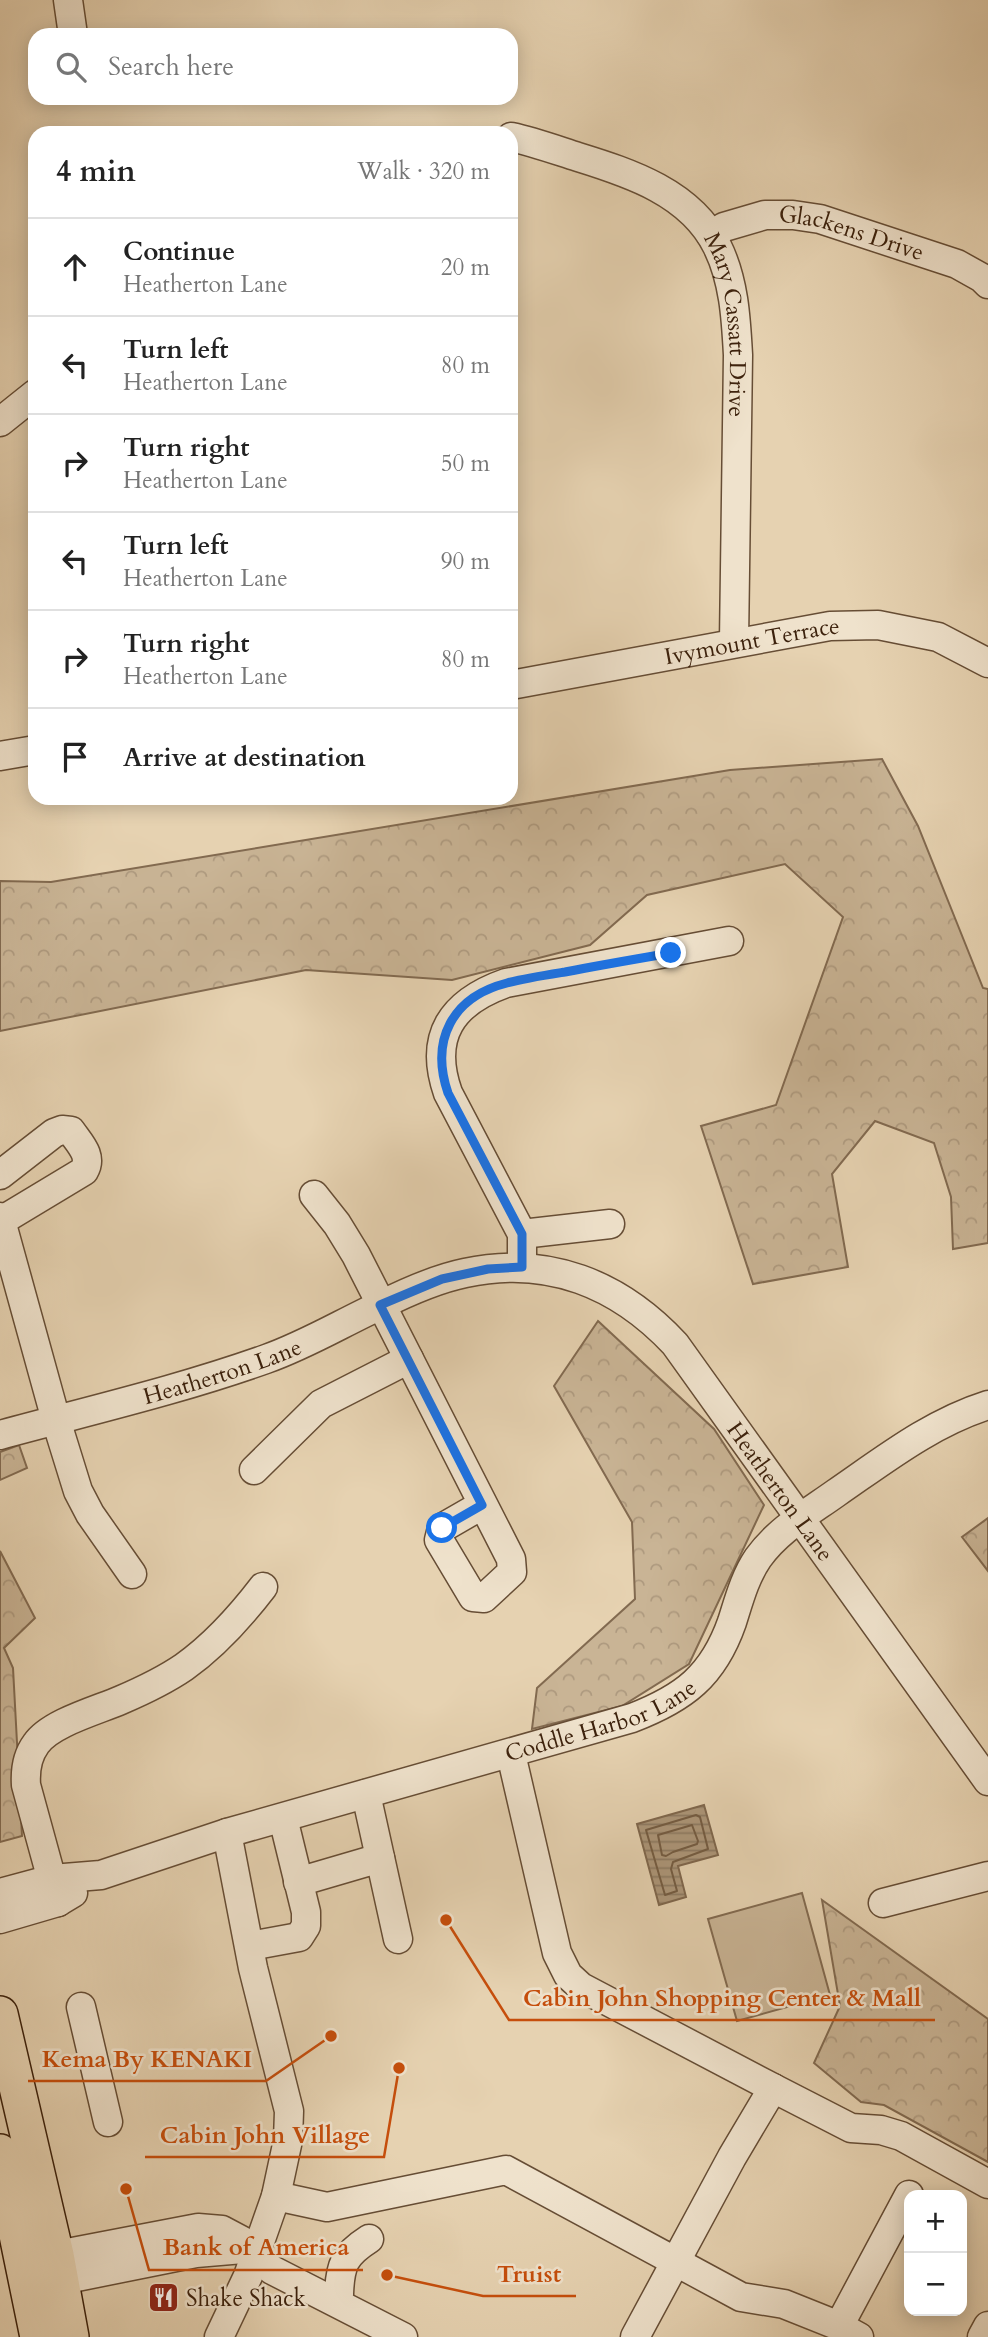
<!DOCTYPE html>
<html lang="en">
<head>
<meta charset="utf-8">
<style>
  :root { --surface:#fff; --page:#f6f6f6; --text:#222; --muted:#767676; --line:#e0e0e0 }
  body { margin:0; font-family:Cardo,serif; background:var(--page); color:var(--text) }
  .controls { position:absolute; right:21px; bottom:21px; display:grid; overflow:hidden; border-radius:14px; box-shadow:0 4px 18px #0003 }
  .controls button { width:63px; height:63px; display:grid; place-items:center; padding:0; border:0; border-bottom:2px solid var(--line); background:var(--surface); color:var(--text); font:35px sans-serif }
  .stop { position:absolute; width:21px; height:21px; margin:-16px; border:5px solid #1a73e8; border-radius:50%; background:#fff }
  .stop.end { background:#1a73e8; border-color:#fff; box-shadow:0 2px 7px #0008 }
  .list { margin:0; padding:0; list-style:none }
  h2 { display:flex; justify-content:space-between; align-items:center; height:91px; margin:0; padding:0 28px; font-size:30px }
  h2 small { font-size:23px; font-weight:400; color:var(--muted) }
  .list li { display:grid; grid-template-columns:46px 1fr auto; gap:21px; align-items:center; box-sizing:border-box; height:98px; padding:0 28px; border-top:2px solid var(--line) }
  .list b { display:block; font-size:26px; white-space:nowrap }
  .list p { margin:0; font-size:23px; white-space:nowrap; color:var(--muted) }
  .list em { font-size:23px; font-style:normal; color:var(--muted) }
  .icon { flex:none; width:38px; height:38px; fill:none; stroke:currentColor; stroke-width:2; stroke-linecap:round; stroke-linejoin:round }
  .map { position:relative; flex:none; width:988px; height:2337px; overflow:hidden }
  .search { position:absolute; background:var(--surface); box-shadow:0 4px 18px #0003; left:28px; top:28px; width:490px; height:77px; display:flex; align-items:center; gap:18px; box-sizing:border-box; padding:0 24px; border-radius:21px; color:var(--muted); font-size:26px }
  .panel { position:absolute; background:var(--surface); box-shadow:0 4px 18px #0003; left:28px; top:126px; width:490px; height:679px; border-radius:21px }
  .map>svg:first-child { display:block }
  .green { fill:#c9b495; stroke:#826a50; stroke-width:2 }
  .forest { fill:url(#forest-crowns); stroke:#826a50; stroke-width:2 }
  .water { fill:url(#water-rules); stroke:#7f674d; stroke-width:2 }
  .lines { fill:none; stroke-linecap:round; stroke-linejoin:round }
  .shore { stroke:#745c42; stroke-width:2 }
  .minor-casing { stroke:#664d35; stroke-width:31 }
  .major-casing { stroke:#3c210c; stroke-width:38 }
  .minor { stroke:#efe2cc; stroke-width:28 }
  .major { stroke:#e6d2b1; stroke-width:35 }
  .route { stroke:#1a73e8; stroke-width:9 }
  .labels { text-anchor:middle; stroke-width:5; stroke-linejoin:round; paint-order:stroke }
  .street-label { font-size:23px; fill:#3c210c; stroke:#efe2cc }
  .poi-label { font-size:23px; fill:#3c210c; stroke:#efe2cc; text-anchor:start }
  .leader { fill:none; stroke:#c64e0c; stroke-width:2.5 }
  .callout-dot { fill:#c64e0c; stroke:#efe2cc; stroke-width:2.5 }
  .callout-label { font-size:24px; text-anchor:middle; font-weight:bold; fill:#c64e0c; stroke:#efe2cc; stroke-width:5; stroke-linejoin:round; paint-order:stroke }
</style>
</head>
<body>
<div class="map">
<svg width="988" height="2337" viewBox="0 0 988 2337">
  <defs>
    <pattern id="forest-crowns" width="20" height="18" patternUnits="userSpaceOnUse" patternTransform="scale(1.75)"><rect width="20" height="18" fill="#c9b495"/><path d="M2 6a3 3 0 1 1 6 0M12 15a3 3 0 1 1 6 0" fill="none" stroke="#ae9a7f"/></pattern>
    <pattern id="water-rules" width="6" height="5" patternUnits="userSpaceOnUse" patternTransform="scale(1.75)"><rect width="6" height="5" fill="#ac9679"/><path d="M0 2.5h6" fill="none" stroke="#8d7a62"/></pattern>
  </defs>
  <rect width="100%" height="100%" fill="#e6d2b1"/>
  <filter id="stains"><feTurbulence type="fractalNoise" baseFrequency=".00286" numOctaves="4"/><feColorMatrix values="0 0 0 0 .2 0 0 0 0 .09 0 0 0 0 .02 0 0 0 .5 -.17"/></filter>
  <radialGradient id="worn" r=".72"><stop offset=".6" stop-color="#630" stop-opacity="0"/><stop offset="1" stop-color="#630" stop-opacity=".3"/></radialGradient>
  <!-- green -->
  <polygon class="green" points="802,1893 830,1995 737,2021 708,1919"/>
  <!-- forest -->
  <g class="forest">
    <polygon points="882,759 918,826 983,988 988,989 988,1243 953,1249 951,1197 934,1143 875,1121 832,1174 848,1267 753,1284 701,1126 776,1105 843,917 785,864 647,895 590,945 452,980 306,970 0,1031 0,881 51,882 730,770"/>
    <polygon points="598,1321 714,1429 764,1505 689,1664 622,1706 532,1729 537,1688 635,1599 632,1522 554,1386"/>
    <polygon points="19,1445 27,1468 0,1480 0,1452"/>
    <polygon points="988,1518 988,1571 962,1537"/>
    <polygon points="0,1551 35,1618 4,1648 13,1668 22,1836 0,1842"/>
    <polygon points="822,1900 988,2019 988,2162 884,2105 861,2102 814,2063 840,2006"/>
  </g>
  <!-- water -->
  <polygon class="water" points="704,1805 718,1855 678,1866 686,1897 659,1905 637,1824"/>
  <g class="lines">
    <!-- shore -->
    <g class="shore">
      <polygon points="696,1815 700,1817 708,1849 673,1862 671,1869 677,1891 665,1895 646,1830"/>
      <polygon points="692,1825 698,1841 697,1844 673,1852 666,1856 662,1855 658,1835"/>
    </g>
    <defs>
      <g id="minor">
        <polyline points="68,0 73,35"/>
        <path id="s1" d="M511 137C534 142 556 150 578 157 630 173 691 193 717 246 734 280 736 318 738 355L734 642"/>
        <path id="s2" d="M711 235 724 227 765 215H793L820 219 957 264 982 278 988 284"/>
        <polyline points="0,422 35,394"/>
        <path id="s3" d="M511 685 830 626 878 625 938 637 988 663"/>
        <polyline points="0,756 35,750"/>
        <path d="M0 1175 54 1133 62 1130 71 1131C80 1144 93 1156 84 1171L1 1221"/>
        <polyline points="314,1195 337,1224 356,1255 511,1559 512,1572 484,1598 473,1597 439,1540 442,1528 482,1505"/>
        <polyline points="0,1217 56,1420 78,1491 90,1514 132,1574"/>
        <polyline points="522,1234 610,1224"/>
        <path d="M522 1267V1234L448 1093C428 1036 452 1002 506 983L729 941"/>
        <path id="s4" d="M0 1435C88 1411 179 1390 266 1359 306 1345 342 1323 381 1305 407 1292 436 1279 465 1273 548 1255 619 1284 675 1344L988 1781"/>
        <polyline points="254,1470 321,1404 409,1359"/>
        <polyline points="511,1754 557,1953 568,1975 581,1987 773,2088 732,2157 635,2337"/>
        <polyline points="366,1794 398,1939"/>
        <polyline points="298,1882 380,1858"/>
        <path id="s5" d="M0 1893 52 1879 101 1875 227 1833 632 1718C684 1698 713 1676 732 1622 739 1600 745 1577 758 1558 778 1530 808 1513 836 1493 884 1460 931 1423 988 1405"/>
        <path d="M58 1902 26 1785C25 1770 27 1756 36 1744 50 1723 98 1710 121 1700 142 1691 165 1680 184 1667 215 1645 240 1617 263 1587"/>
        <polyline points="883,1903 988,1876"/>
        <polyline points="0,1919 58,1902 73,1893"/>
        <polyline points="250,1946 299,1937 306,1926 306,1912 283,1818"/>
        <polyline points="81,2007 108,2122"/>
        <polyline points="773,2088 851,2128 881,2130 901,2136 988,2184"/>
        <polyline points="276,2196 327,2207 506,2170 741,2297 784,2304 839,2326 859,2337"/>
        <polyline points="36,2259 198,2228 222,2230 256,2248 262,2262 272,2270 403,2337"/>
        <polyline points="42,2284 196,2253 256,2248"/>
        <path d="M339 2294C340 2265 344 2255 369 2239"/>
        <polyline points="839,2326 909,2195"/>
        <polyline points="219,2337 248,2276 276,2196 288,2140 289,2111 253,1968 227,1833"/>
        <polyline points="982,2337 988,2326"/>
      </g>
      <g id="major">
        <polyline points="0,2014 56,2255 71,2337"/>
        <polyline points="0,2152 38,2337"/>
      </g>
    </defs>
    <!-- minor casing -->
    <use href="#minor" class="minor-casing"/>
    <!-- major casing -->
    <use href="#major" class="major-casing"/>
    <!-- minor -->
    <use href="#minor" class="minor"/>
    <!-- major -->
    <use href="#major" class="major"/>
  </g>
  <g class="lines">
    <!-- route -->
    <path class="route" d="M442 1528 482 1505 380 1305 442 1279 488 1269 522 1267V1234L448 1093C430 1040 452 997 507 983 526 978 546 975 565 972 601 965 636 959 671 953"/>
  </g>
  <!-- icons -->
  <defs>
    <symbol id="restaurant-square" viewBox="-11 -11 22 22"><rect x="-9" y="-9" width="18" height="18" rx="4" fill="#8f2418" stroke="#efe2cc"/><path d="M-5-6h1v4h1v-4h1v4h1v-4h1v5L-1.5 .5V6h-2V.5L-5-1ZM5-6V6H3V1.5H1.5Q1.5-4 5-6Z" fill="#fff"/></symbol>
  </defs>
  <g fill-rule="evenodd">
    <use href="#restaurant-square" x="146" y="2280" width="35" height="35"/>
  </g>
  <g class="labels">
    <!-- street labels -->
    <g class="street-label">
      <text dy="8" stroke="none"><textPath href="#s2" startOffset="147">Glackens Drive</textPath></text>
      <text dy="8" stroke="none"><textPath href="#s1" startOffset="320">Mary Cassatt Drive</textPath></text>
      <text dy="8" stroke="none"><textPath href="#s3" startOffset="245">Ivymount Terrace</textPath></text>
      <text dy="8" stroke="none"><textPath href="#s4" startOffset="231">Heatherton Lane</textPath></text>
      <text dy="8" stroke="none"><textPath href="#s4" startOffset="908">Heatherton Lane</textPath></text>
      <text dy="8" stroke="none"><textPath href="#s5" startOffset="626">Coddle Harbor Lane</textPath></text>
    </g>
    <!-- poi labels -->
    <g class="poi-label">
      <text x="186" y="2306">Shake Shack</text>
    </g>
  </g>
  <!-- callouts -->
  <path class="leader" d="M446 1920L509 2020H935M331 2036L266 2081H28M399 2068L384 2157H145M126 2189L149 2270H363M387 2275L483 2296H576"/>
  <g class="callout-dot">
    <circle cx="446" cy="1920" r="7"/>
    <circle cx="331" cy="2036" r="7"/>
    <circle cx="399" cy="2068" r="7"/>
    <circle cx="126" cy="2189" r="7"/>
    <circle cx="387" cy="2275" r="7"/>
  </g>
  <g class="callout-label">
    <text x="722" y="2006">Cabin John Shopping Center &amp; Mall</text>
    <text x="147" y="2067">Kema By KENAKI</text>
    <text x="265" y="2143">Cabin John Village</text>
    <text x="256" y="2255">Bank of America</text>
    <text x="529" y="2282">Truist</text>
  </g>
  <rect width="100%" height="100%" filter="url(#stains)"/>
  <rect width="100%" height="100%" fill="url(#worn)"/>
</svg>
<div class="controls">
<button>+</button>
<button>−</button>
</div>
<div class="stop" style="left:442px;top:1528px"></div>
<div class="stop end" style="left:671px;top:953px"></div>
<div class="search"><svg class="icon" aria-label="search" viewBox="0 0 24 24"><circle cx="10" cy="10" r="6"/><path d="M15 15l6 6"/></svg>Search here</div>
<section class="panel">
<h2>4 min<small>Walk · 320 m</small></h2>
<ul class="list">
<li><svg class="icon" aria-label="ahead" viewBox="0 0 24 24"><path d="M12 20V5M6 11l6-6 6 6"/></svg><div><b>Continue</b><p>Heatherton Lane</p></div><em>20 m</em></li>
<li><svg class="icon" aria-label="left" viewBox="0 0 24 24"><path d="M17 20v-9H6M10 6l-5 5 5 5"/></svg><div><b>Turn left</b><p>Heatherton Lane</p></div><em>80 m</em></li>
<li><svg class="icon" aria-label="right" viewBox="0 0 24 24"><path d="M7 20v-9h11M14 6l5 5-5 5"/></svg><div><b>Turn right</b><p>Heatherton Lane</p></div><em>50 m</em></li>
<li><svg class="icon" aria-label="left" viewBox="0 0 24 24"><path d="M17 20v-9H6M10 6l-5 5 5 5"/></svg><div><b>Turn left</b><p>Heatherton Lane</p></div><em>90 m</em></li>
<li><svg class="icon" aria-label="right" viewBox="0 0 24 24"><path d="M7 20v-9h11M14 6l5 5-5 5"/></svg><div><b>Turn right</b><p>Heatherton Lane</p></div><em>80 m</em></li>
<li><svg class="icon" aria-label="arrive" viewBox="0 0 24 24"><path d="M6 21V4h12l-3 4 3 4H6"/></svg><div><b>Arrive at destination</b></div></li>
</ul>
</section>
</div>
</body>
</html>
